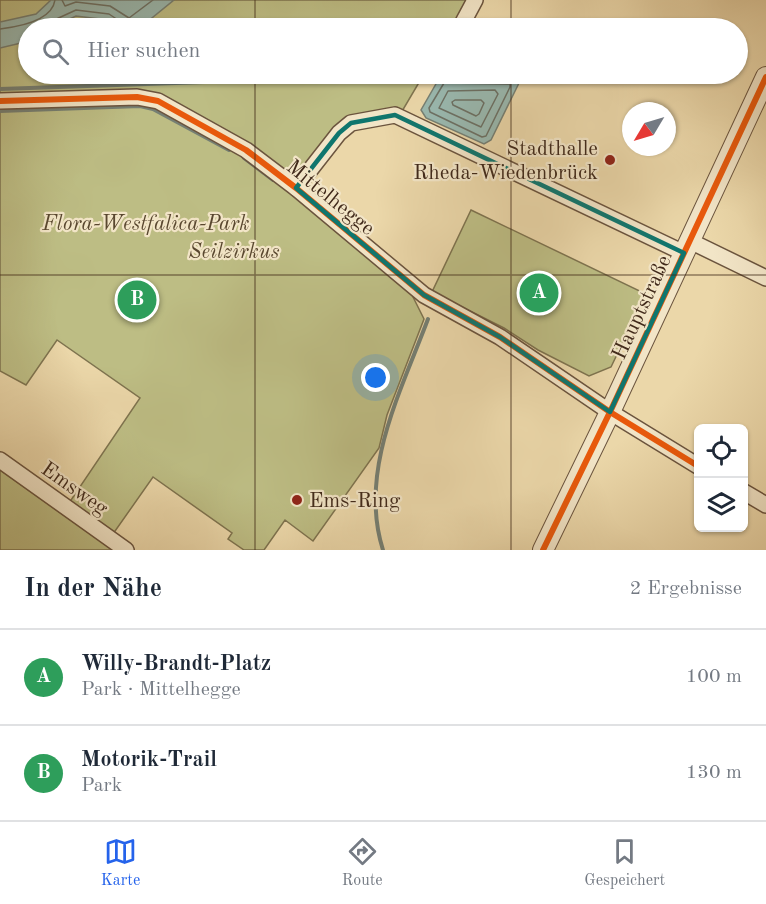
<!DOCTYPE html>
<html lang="de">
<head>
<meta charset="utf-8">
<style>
  :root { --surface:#fff; --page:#f2f2f3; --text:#1f2937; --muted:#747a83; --line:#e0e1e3; --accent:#2563eb }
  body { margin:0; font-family:"Old Standard TT",serif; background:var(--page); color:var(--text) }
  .controls { position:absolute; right:18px; bottom:18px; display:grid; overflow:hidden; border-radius:9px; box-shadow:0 2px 4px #0004 }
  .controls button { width:54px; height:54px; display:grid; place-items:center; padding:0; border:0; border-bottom:2px solid var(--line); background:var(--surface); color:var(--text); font:30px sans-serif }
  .compass { position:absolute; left:622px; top:102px; width:54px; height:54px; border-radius:50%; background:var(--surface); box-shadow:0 2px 4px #0004; rotate:232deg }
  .you { position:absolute; left:376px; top:378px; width:21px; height:21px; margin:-15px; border:4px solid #fff; border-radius:50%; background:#1a73e8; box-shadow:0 0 0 9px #1a73e833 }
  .badge { display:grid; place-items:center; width:39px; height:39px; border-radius:50%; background:var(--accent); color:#fff; font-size:20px; font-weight:700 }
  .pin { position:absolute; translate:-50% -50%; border:3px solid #fff; box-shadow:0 2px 6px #0006 }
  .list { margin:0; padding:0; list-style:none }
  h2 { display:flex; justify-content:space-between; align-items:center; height:78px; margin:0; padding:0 24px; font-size:26px }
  h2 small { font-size:20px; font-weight:400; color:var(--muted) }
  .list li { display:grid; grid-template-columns:39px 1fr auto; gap:18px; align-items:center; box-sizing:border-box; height:96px; padding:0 24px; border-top:2px solid var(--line) }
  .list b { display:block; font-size:22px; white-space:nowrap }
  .list p { margin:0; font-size:20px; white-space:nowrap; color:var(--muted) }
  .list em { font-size:20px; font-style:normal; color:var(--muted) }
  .icon { flex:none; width:33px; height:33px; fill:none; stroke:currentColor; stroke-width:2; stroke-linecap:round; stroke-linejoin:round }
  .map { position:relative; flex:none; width:766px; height:550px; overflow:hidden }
  .search { position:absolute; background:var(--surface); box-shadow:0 2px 4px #0004; left:18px; right:18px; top:18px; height:66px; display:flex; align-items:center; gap:15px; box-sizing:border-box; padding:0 21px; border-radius:33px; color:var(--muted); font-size:22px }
  .sheet { height:270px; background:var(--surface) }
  nav { display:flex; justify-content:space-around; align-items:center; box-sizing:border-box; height:84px; border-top:2px solid var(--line); background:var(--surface); font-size:16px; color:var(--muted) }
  nav a { display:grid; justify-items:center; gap:3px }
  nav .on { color:var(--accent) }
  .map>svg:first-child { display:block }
  .green { fill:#bdbd84; stroke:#7e734f; stroke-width:1.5 }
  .water { fill:#99b8af; stroke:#757f73; stroke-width:1.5 }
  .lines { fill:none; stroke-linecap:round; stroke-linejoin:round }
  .shore { stroke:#6c7064; stroke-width:1.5 }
  .stream { stroke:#757f73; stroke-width:4 }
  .minor-casing { stroke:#6b543e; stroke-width:18 }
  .tertiary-casing { stroke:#6b543e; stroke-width:22 }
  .minor { stroke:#f2e5c7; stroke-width:15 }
  .tertiary { stroke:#f2e5c7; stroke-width:20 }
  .cycleway-casing { stroke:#f2e5c7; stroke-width:10 }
  .cycleway { stroke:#e8590c; stroke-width:6 }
  .marked { fill:none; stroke:#0f766e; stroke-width:4.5; stroke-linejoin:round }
  .grid { fill:none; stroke:#40291a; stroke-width:1.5; stroke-opacity:0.55 }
  .poi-dot { fill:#8f2418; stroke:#f2e5c7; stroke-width:2 }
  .labels { text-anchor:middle; stroke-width:4.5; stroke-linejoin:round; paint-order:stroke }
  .poi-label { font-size:21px; fill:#40291a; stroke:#f2e5c7; text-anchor:end }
  .street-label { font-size:21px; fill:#40291a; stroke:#f2e5c7 }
  .park-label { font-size:21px; font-style:italic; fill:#59472f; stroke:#f2e5c7 }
</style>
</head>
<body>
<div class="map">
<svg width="766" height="550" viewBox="0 0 766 550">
  <rect width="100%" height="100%" fill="#ebd7a9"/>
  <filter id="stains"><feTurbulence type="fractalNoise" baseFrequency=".00333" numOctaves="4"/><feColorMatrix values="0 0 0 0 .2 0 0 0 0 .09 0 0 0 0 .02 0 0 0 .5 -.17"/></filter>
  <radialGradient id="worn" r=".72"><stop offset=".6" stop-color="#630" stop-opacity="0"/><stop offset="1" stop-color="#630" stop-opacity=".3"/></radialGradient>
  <!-- green -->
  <g class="green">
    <polygon points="0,0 470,0 456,28 28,28 28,74 424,74 401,113 349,119 288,190 409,289 424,319 387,415 379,448 313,541 285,520 264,550 244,550 228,539 232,533 153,477 113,534 69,503 140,398 57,340 26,385 0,371"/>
    <polygon points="471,210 646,294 611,367 589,376 538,350 504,328 432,292"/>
    <polygon points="0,470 113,550 0,550"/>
  </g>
  <!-- water -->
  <g class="water">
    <polygon points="51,0 174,0 142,26 121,28 108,20 76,16 50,28 28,28 28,39 21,43 0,48 0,22 36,14"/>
    <polygon points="440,77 516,77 519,83 491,140 484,144 426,118 421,110"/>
  </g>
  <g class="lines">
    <!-- shore -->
    <g class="shore">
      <polyline points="62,0 65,6 76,2 110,6 129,18 153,0"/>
      <polyline points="49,28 52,21 76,10 109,14 121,22 123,28"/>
      <path d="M0 29C17 27 52 21 55 0"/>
      <polygon points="444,83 510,84 510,87 486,136 482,137 430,112 429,108"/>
      <polygon points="495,90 498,94 481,127 439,108 448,91"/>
      <polygon points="455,100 481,100 484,103 479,114 476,116 453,105 452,102"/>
    </g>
    <!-- stream -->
    <g class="stream">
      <polyline points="280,80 417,79"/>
      <polyline points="0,89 266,80"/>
      <polyline points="0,111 140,106 153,109 229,150"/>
      <polyline points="244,158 273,180"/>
      <path d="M383 550C358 472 401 391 428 319"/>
    </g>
    <defs>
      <g id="minor">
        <polyline points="460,28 475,0"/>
        <polyline points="0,101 137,97 158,101 246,150 296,188 424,295 500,337 610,412 698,466"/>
        <polyline points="296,188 339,133 351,123 395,115 684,253"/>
        <polyline points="690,241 766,278"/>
        <polyline points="0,460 126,550"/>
        <polyline points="744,492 766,505"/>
      </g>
      <polyline id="tertiary" points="543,550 610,412 766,77"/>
    </defs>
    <!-- minor casing -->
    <use href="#minor" class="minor-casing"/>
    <!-- tertiary casing -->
    <use href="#tertiary" class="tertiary-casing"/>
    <!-- minor -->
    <use href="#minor" class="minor"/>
    <!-- tertiary -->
    <use href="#tertiary" class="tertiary"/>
    <defs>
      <g id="cycleway">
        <polyline points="0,101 137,97 158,101 246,150 296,188 424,295 500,337 610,412 698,466"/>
        <polyline points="543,550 610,412 766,77"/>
      </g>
    </defs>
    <!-- cycleway casing -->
    <use href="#cycleway" class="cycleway-casing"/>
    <!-- cycleway -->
    <use href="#cycleway" class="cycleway"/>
  </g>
  <!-- marked area -->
  <path class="marked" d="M395 115 684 253 610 412 500 337 424 295 296 188 339 133 351 123Z"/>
  <!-- grid -->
  <path class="grid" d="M255 0V28M511 0V28M255 74V550M511 74V550M0 275H766"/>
  <!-- markers -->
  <g class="poi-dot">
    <circle cx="610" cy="160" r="6"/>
    <circle cx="297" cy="500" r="6"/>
  </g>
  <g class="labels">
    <!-- poi labels -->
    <g class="poi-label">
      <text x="598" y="155">Stadthalle<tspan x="598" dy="24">Rheda-Wiedenbrück</tspan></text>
      <text x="309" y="507" text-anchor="start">Ems-Ring</text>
    </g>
    <!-- street labels -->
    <g class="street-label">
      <text transform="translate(331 197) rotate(39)" y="7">Mittelhegge</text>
      <text transform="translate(641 307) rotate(-65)" y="7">Hauptstraße</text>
      <text transform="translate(75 488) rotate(35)" y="7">Emsweg</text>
    </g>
    <!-- park labels -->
    <g class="park-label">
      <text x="146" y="230">Flora-Westfalica-Park</text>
      <text x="234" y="258">Seilzirkus</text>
    </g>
  </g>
  <rect width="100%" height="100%" filter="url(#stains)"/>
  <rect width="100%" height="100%" fill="url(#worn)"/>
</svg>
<div class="controls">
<button><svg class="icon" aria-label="locate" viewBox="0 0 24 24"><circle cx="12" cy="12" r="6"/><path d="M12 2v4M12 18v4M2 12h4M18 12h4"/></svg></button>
<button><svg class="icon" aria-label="layers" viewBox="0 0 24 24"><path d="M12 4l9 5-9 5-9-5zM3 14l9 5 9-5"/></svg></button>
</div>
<svg class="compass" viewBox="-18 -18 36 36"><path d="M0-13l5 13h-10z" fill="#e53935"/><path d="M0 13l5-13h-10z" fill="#747a83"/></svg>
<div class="you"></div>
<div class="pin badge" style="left:539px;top:293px;background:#2e9e5b">A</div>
<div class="pin badge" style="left:137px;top:300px;background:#2e9e5b">B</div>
<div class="search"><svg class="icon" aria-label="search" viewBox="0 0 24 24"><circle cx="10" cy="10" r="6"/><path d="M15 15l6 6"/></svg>Hier suchen</div>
</div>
<section class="sheet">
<h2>In der Nähe<small>2 Ergebnisse</small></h2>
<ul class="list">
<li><span class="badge" style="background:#2e9e5b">A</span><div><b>Willy-Brandt-Platz</b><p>Park · Mittelhegge</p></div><em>100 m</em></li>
<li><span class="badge" style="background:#2e9e5b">B</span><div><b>Motorik-Trail</b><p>Park</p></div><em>130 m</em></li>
</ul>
</section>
<nav>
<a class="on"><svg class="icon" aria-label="map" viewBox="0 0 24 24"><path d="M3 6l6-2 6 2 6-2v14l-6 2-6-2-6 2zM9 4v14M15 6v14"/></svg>Karte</a>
<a><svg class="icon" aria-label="directions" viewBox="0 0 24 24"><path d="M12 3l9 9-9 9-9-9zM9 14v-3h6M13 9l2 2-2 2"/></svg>Route</a>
<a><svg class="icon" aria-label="saved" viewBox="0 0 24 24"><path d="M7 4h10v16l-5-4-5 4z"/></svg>Gespeichert</a>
</nav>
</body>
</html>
